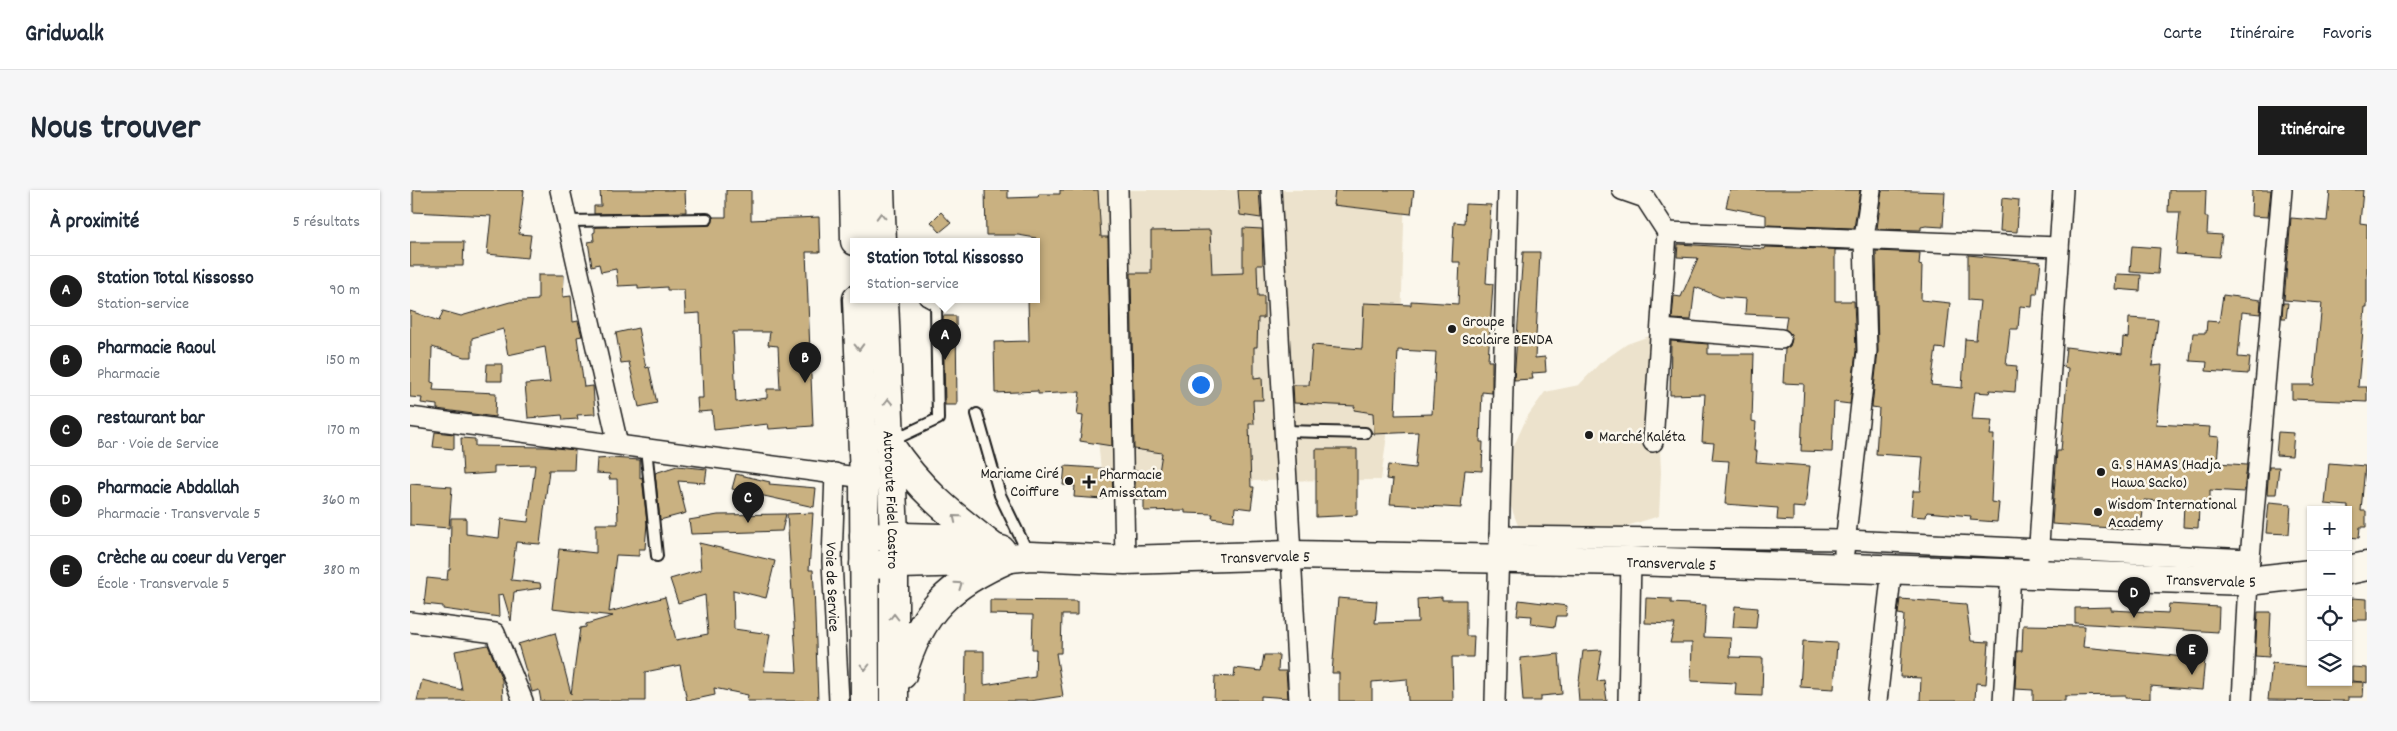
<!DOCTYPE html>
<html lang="fr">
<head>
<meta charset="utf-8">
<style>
  :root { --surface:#fff; --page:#f6f6f7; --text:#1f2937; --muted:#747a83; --line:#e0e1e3; --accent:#1c1c1c }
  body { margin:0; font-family:Dekko,sans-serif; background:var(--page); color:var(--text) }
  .controls { position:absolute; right:15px; bottom:15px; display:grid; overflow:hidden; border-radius:0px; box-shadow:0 1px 4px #0004 }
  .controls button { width:45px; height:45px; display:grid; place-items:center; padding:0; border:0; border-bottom:1px solid var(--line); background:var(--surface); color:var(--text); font:25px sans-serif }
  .you { position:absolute; left:790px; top:194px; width:18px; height:18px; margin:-12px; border:4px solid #fff; border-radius:50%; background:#1a73e8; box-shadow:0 0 0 8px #1a73e833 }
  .badge { display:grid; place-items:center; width:32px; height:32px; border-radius:50%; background:var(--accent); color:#fff; font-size:16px; font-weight:700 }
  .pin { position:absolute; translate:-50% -41px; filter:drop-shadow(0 1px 2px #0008) }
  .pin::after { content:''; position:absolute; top:26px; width:18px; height:15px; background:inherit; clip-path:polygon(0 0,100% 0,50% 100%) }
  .popup { position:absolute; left:440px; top:48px; width:190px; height:65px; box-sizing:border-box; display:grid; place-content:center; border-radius:0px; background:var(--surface); filter:drop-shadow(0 1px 4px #0005); font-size:16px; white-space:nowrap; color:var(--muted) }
  .popup b { font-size:19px; color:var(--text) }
  .popup::after { content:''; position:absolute; left:50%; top:100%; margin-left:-10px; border:10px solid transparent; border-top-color:var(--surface) }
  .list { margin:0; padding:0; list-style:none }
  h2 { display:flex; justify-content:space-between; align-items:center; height:65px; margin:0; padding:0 20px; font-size:21px }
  h2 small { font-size:16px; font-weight:400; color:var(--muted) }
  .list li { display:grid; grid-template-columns:32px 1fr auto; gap:15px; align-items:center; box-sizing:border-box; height:70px; padding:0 20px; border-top:1px solid var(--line) }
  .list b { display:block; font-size:19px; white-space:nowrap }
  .list p { margin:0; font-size:16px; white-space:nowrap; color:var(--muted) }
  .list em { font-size:16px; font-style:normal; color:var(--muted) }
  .icon { flex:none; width:28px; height:28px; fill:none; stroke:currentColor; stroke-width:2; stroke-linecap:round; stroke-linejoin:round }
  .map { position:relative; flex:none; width:1957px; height:511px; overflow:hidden; border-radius:0px }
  header { display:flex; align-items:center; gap:30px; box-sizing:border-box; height:70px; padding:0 25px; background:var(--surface); border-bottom:1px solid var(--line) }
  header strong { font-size:24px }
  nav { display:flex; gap:28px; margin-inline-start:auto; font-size:18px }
  .intro { display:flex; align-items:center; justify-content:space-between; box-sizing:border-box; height:120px; padding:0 30px }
  h1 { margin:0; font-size:35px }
  .button { padding:12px 22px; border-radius:0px; background:var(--accent); color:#fff; font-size:18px; font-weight:700 }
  main { display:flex; gap:30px; padding:0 30px }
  aside { flex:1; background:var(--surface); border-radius:0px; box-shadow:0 1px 4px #0004 }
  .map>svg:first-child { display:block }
  .built { fill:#ece2cc }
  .building { fill:#c9b181; stroke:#1c1c1c; fill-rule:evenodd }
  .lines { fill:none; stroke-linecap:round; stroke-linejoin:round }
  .lane-casing { stroke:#1c1c1c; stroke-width:14 }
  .street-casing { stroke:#1c1c1c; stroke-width:22 }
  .secondary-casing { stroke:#1c1c1c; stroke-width:31 }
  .highway-casing { stroke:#1c1c1c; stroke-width:31 }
  .lane { stroke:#fbf7ec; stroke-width:10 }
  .street { stroke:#fbf7ec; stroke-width:19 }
  .secondary { stroke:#fbf7ec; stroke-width:28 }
  .highway { stroke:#fbf7ec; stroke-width:28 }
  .oneway { stroke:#97948e }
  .poi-dot { fill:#1c1c1c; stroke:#fbf7ec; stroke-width:2 }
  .labels { text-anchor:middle; stroke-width:5; stroke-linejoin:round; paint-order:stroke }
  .poi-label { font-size:16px; fill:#1c1c1c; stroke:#fbf7ec; text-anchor:start }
  .street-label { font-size:16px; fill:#1c1c1c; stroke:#fbf7ec }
</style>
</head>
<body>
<header>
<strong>Gridwalk</strong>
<nav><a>Carte</a><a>Itinéraire</a><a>Favoris</a></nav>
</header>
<div class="intro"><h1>Nous trouver</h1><a class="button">Itinéraire</a></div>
<main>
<aside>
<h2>À proximité<small>5 résultats</small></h2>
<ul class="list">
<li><span class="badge">A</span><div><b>Station Total Kissosso</b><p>Station-service</p></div><em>90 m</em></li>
<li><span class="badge">B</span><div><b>Pharmacie Raoul</b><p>Pharmacie</p></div><em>150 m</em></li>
<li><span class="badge">C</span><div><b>restaurant bar</b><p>Bar · Voie de Service</p></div><em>170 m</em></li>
<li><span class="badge">D</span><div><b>Pharmacie Abdallah</b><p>Pharmacie · Transvervale 5</p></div><em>360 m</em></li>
<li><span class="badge">E</span><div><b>Crèche au coeur du Verger</b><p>École · Transvervale 5</p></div><em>380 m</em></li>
</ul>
</aside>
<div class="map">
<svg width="1957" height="511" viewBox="0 0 1957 511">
  <rect width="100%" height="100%" fill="#fbf7ec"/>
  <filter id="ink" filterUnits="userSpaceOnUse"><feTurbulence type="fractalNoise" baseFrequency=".02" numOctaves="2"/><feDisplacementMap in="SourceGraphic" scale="10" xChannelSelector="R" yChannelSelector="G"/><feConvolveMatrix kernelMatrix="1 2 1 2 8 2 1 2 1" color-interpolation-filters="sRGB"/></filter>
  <g filter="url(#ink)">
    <!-- built -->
    <g class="built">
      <polygon points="665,0 995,0 991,138 971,290 692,292"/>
      <polygon points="1245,144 1251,282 1249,326 1204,340 1110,341 1098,309 1101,262 1117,227 1135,202 1169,195 1190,173 1217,154"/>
    </g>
    <!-- building -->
    <g class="building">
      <polygon points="3,0 114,0 109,44 121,45 118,68 77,64 81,26 3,22"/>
      <polygon points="190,0 275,0 276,22 184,24 184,16 191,16"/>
      <path d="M316 0H341V30L409 27 410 62H396L403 236 359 239 358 234 304 240 302 221 288 222 287 208H293L290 123 275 124 274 100H257V97L228 99V95L208 96 206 79 191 82 189 74 182 76 178 52 184 51 183 43 185 42V37L300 35 303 27H316ZM323 142H360L358 155 368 156 370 199H357V208L326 212Z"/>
      <polygon points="575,0 598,0 598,8 628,7 629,4 650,4 650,0 688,0 691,47 698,47 702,256 670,251 673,226 667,225 670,202 628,204 628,201 585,203 584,152 619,151 618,109 626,109 626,48 608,45 576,45"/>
      <polygon points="828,0 849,0 851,28 830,25"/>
      <polygon points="925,0 1004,0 1001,24 923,15"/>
      <polygon points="1320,0 1450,0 1444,38 1356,35 1356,25 1316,17"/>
      <polygon points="1472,0 1535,2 1533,37 1516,36 1511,37 1511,40 1467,39"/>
      <polygon points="1759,0 1796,0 1795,27 1798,27 1797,44 1812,45 1809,67 1766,64 1770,22 1758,22"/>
      <polygon points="1842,0 1861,0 1858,27 1841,26"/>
      <polygon points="1920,0 1953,0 1950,33 1957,34 1957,117 1955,117 1948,197 1957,197 1957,212 1882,209 1882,195 1904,195 1912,113 1874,110 1881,28 1917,31"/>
      <polygon points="1592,8 1609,10 1607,42 1590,41"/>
      <path d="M1055 14 1081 15 1076 93 1083 94 1078 171H1082V203L1072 202 1070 252H1073L1072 281 1055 280 1051 318 980 314 983 290 976 289 978 275 1005 278 1008 242 964 244 963 223 944 220 945 216 884 213 883 195H899L902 155 952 159 954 113 1001 115V111L1048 114 1050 72H1042L1044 32 1054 33ZM988 160 1026 162 1022 224 985 225Z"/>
      <polygon points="531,22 541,33 530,42 521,32"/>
      <polygon points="833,38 852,39 853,75 847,75 848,106 854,106 854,128 848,128 847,157 844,157 844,188 852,187 853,210 843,210 844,234 839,234 841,297 844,297 841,319 825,317 824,331 802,328 803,324 775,323 775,320 734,321 734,310 725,309 725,281 749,282 752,263 724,259 721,83 741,83 741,41 800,40 802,84 833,83"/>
      <polygon points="0,52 54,52 53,76 0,76"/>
      <polygon points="1268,54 1355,59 1355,57 1443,60 1425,60 1425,111 1444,111 1446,161 1440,214 1424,212 1422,262 1391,261 1394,194 1373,193 1375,159 1380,156 1382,149 1381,144 1375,139 1377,126 1335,124 1336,109 1310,107 1285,97 1281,130 1262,129 1264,106 1271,107 1288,68 1267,67"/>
      <polygon points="1722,56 1750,58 1748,84 1720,82"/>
      <polygon points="1466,61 1510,63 1509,75 1512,76 1511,110 1540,113 1535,159 1526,158 1521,195 1552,198 1555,149 1566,150 1570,111 1558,110 1558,65 1631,72 1627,104 1623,104 1622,117 1610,116 1608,139 1600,139 1596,175 1607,176 1605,202 1580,200 1579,203 1565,202 1562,229 1582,230 1580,245 1584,245 1581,312 1589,313 1587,332 1560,330 1561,326 1517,322 1516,327 1501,326 1503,301 1510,301 1513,267 1466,264 1469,218 1462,217 1468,161"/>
      <polygon points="1113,62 1130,62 1125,168 1135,167 1136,182 1122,183 1123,189 1104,190"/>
      <polygon points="1706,84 1731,85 1730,101 1705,99"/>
      <polygon points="128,85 154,85 153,107 161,106 163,132 168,131 172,146 167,147 174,197 183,196 185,224 167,225 168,229 153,230 152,225 118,228 115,194 140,192 135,157 98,165 93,139 62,148 62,167 54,167 22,157 21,192 24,193 23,200 86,203 85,227 27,219 27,215 11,213 12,208 0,207 0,121 29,131 33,121 51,126 100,112 128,110"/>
      <polygon points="1813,105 1851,110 1850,124 1832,122 1828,167 1840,168 1838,184 1796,181 1797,172 1780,171 1783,143 1796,143 1797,131 1809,132"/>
      <polygon points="1873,113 1878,113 1876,128 1872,128"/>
      <polygon points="533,126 546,126 547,215 535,215"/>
      <polygon points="1719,128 1748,130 1742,176 1752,175 1746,234 1800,237 1799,246 1809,247 1807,273 1837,275 1834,302 1800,300 1800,318 1789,317 1788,338 1773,337 1774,312 1734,310 1731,340 1642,334 1647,261 1651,261 1658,178 1654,177 1656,157 1712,164 1713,147 1718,148"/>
      <polygon points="228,138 236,178 239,177 247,213 229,217 219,172 211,173 206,143"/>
      <polygon points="1261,151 1298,154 1298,164 1344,164 1342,231 1346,232 1344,261 1347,261 1346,272 1400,276 1395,318 1383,317 1383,331 1367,330 1368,318 1315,314 1319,271 1302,270 1304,253 1292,252 1295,204 1260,205"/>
      <polygon points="77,174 92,174 92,191 76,191"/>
      <polygon points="25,242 44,244 44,259 23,257"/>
      <polygon points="1868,242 1884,243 1882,266 1866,265"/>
      <polygon points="51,248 65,249 65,256 137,257 165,260 164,280 139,280 130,354 106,352 101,390 130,393 131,398 104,402 101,431 93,404 88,405 89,427 33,419 33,416 14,414 17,388 37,390 38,380 40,380 41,328 56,328 56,344 89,348 91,329 118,332 125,275 84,276 84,283 53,285"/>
      <polygon points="906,259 947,259 947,325 906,327"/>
      <polygon points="201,268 230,270 230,288 232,287 237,333 235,359 229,359 229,366 206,365 199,422 255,407 266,450 298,444 295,405 268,413 260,389 291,380 289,353 365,371 356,408 323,400 324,439 360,444 354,481 387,482 377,324 403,323 399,380 403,380 404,395 408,511 337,511 338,505 304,498 305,505 277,511 270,475 235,482 235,511 131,511 129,500 122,502 108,454 145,443 161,504 170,438 176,437 176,434 203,426 142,419 149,359 186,363 186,334 208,334 207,289 199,289 200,284 186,283 187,269"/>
      <polygon points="1919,273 1955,276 1951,321 1956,321 1956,337 1950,337 1949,348 1938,347 1938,316 1915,314"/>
      <polygon points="267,276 297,279 295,293 268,291 276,323 250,330 245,283"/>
      <polygon points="655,276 702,279 703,306 693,305 693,309 664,307 665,296 653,295"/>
      <polygon points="1859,277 1869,277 1866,304 1857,304"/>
      <polygon points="326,284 360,292 359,294 406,298 404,317 322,299"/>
      <polygon points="0,294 42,297 39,338 0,335"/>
      <polygon points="1859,312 1881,314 1879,344 1856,343"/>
      <polygon points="376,324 372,341 281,344 279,330 308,325"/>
      <polygon points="1032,407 1032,410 1056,410 1056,446 1064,446 1063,467 1042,467 1043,511 998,511 997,489 962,492 962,511 929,511 929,483 922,483 928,408 967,411 965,433 1008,432 1007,409"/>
      <polygon points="1236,408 1261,409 1261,413 1296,415 1294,447 1321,448 1320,467 1353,468 1352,506 1325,505 1326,493 1281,491 1282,453 1260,453 1265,434 1235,433"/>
      <polygon points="1942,408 1957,409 1957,430 1942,430"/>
      <polygon points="1490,409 1556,414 1561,451 1579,452 1576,494 1566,493 1565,511 1510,511 1511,488 1490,487 1494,425 1488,424"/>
      <polygon points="580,410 667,411 667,425 652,425 651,463 646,463 653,506 620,511 555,511 556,461 574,461 574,495 625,487 626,459 622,459 623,425 580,424"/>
      <polygon points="1109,410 1157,416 1156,426 1147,426 1145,437 1121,434 1122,426 1107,425"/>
      <polygon points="1759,414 1809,417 1808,442 1665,433 1665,418 1701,417 1701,420 1758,423"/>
      <polygon points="1325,416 1348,418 1346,438 1323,437"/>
      <polygon points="1848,422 1861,422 1859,467 1845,466"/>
      <polygon points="1613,435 1675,436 1673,457 1795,469 1792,500 1740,496 1740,509 1715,508 1715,505 1655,506 1655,511 1623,511 1623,500 1605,499 1607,461 1612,461"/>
      <polygon points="1393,451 1427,453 1424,499 1390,497"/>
      <polygon points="78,455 92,490 93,511 7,511 12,490 52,500 45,461"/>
      <polygon points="1192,460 1187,491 1194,490 1197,511 1169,511 1168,499 1173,461"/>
      <polygon points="1149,464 1152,504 1131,506 1131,511 1113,511 1110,468"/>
      <polygon points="854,465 869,465 868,481 876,481 878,508 851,506 851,511 804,511 805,486 824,487 825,478 851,481"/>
      <polygon points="1862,473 1901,477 1901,492 1952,492 1942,491 1942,477 1957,478 1957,493 1954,492 1953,507 1938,507 1938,511 1858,510"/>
    </g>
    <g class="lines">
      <defs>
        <g id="lane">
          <polyline points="157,31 297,29"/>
          <polyline points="567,224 590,305 619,365"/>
          <polyline points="874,241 955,243"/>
          <polyline points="483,250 528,229 526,115 515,109"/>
          <polyline points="236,258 247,366"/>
        </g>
        <g id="street">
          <polyline points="150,0 208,254"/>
          <polyline points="708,0 715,370"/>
          <polyline points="861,0 889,511"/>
          <polyline points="1212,0 1235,8 1257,42 1649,57"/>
          <polyline points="1251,139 1371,149"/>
          <polyline points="0,227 454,288"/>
          <polyline points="1243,252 1257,42"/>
          <path id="s1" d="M425 283 422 371 429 511"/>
          <polyline points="1089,346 1436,350 1840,369"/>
          <polyline points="1434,362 1457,161 1454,48 1461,0"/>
          <polyline points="1628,369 1653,0"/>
          <polyline points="0,432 85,443 113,511"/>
          <polyline points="1085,511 1098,0"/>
          <polyline points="1218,511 1221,371"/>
          <polyline points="1467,511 1482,379"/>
          <polyline points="1593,511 1601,384"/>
          <polyline points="1832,511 1838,391 1872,0"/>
        </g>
        <g id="secondary">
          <polyline points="454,346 532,348 591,360"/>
          <path id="s2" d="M454 375 562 372 620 366 715 370 881 365 1221 371 1838 391 1901 384"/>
          <polyline points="1938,380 1957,376"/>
        </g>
        <g id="highway">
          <polyline points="444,0 445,51"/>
          <polyline points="470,0 472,51"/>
          <polyline points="447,109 454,288 455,511"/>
          <path id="s3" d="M474 109 484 345V511"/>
          <path d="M480 255C509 300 543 326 584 358"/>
          <path d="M492 485C510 421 540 394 600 368"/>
        </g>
      </defs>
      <!-- lane casing -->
      <use href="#lane" class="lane-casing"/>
      <!-- street casing -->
      <use href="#street" class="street-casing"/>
      <!-- secondary casing -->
      <use href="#secondary" class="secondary-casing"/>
      <!-- highway casing -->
      <use href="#highway" class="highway-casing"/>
      <!-- lane -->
      <use href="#lane" class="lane"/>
      <!-- street -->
      <use href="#street" class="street"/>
      <!-- secondary -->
      <use href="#secondary" class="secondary"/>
      <!-- highway -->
      <use href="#highway" class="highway"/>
    </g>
    <!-- one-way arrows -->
    <defs><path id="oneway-chevron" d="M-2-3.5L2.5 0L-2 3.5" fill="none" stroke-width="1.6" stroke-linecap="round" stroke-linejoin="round" transform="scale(1.25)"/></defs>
    <g class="oneway">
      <use href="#oneway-chevron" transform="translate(471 26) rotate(-92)"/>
      <use href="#oneway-chevron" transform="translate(449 157) rotate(88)"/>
      <use href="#oneway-chevron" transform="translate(478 212) rotate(-92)"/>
      <use href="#oneway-chevron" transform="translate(546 328) rotate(-141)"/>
      <use href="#oneway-chevron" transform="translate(549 395) rotate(-35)"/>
      <use href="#oneway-chevron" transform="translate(484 427) rotate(-90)"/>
      <use href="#oneway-chevron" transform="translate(455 477) rotate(90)"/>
    </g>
  </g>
  <!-- markers -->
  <g class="poi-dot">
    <circle cx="1042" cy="139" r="5"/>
    <circle cx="1179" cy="245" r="5"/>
    <circle cx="1691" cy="282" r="5"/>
    <circle cx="659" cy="291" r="5"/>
    <path d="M676.5 284.5h5v5h5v5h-5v5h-5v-5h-5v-5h5z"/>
    <circle cx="1688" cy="322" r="5"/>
  </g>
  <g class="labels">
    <!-- poi labels -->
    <g class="poi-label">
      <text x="1052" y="136">Groupe<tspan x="1052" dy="18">Scolaire BENDA</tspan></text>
      <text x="1189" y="251">Marché Kaléta</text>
      <text x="1701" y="279">G. S HAMAS (Hadja<tspan x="1701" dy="18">Hawa Sacko)</tspan></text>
      <text x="649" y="288" text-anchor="end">Mariame Ciré<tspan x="649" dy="18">Coiffure</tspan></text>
      <text x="689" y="289">Pharmacie<tspan x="689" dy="18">Amissatam</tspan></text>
      <text x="1698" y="319">Wisdom International<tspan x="1698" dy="18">Academy</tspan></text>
    </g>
    <!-- street labels -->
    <g class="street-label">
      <text dy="6" stroke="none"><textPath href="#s3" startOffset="201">Autoroute Fidel Castro</textPath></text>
      <text dy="6" stroke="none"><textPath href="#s2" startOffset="402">Transvervale 5</textPath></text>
      <text dy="6" stroke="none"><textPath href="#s2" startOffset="808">Transvervale 5</textPath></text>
      <text dy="6" stroke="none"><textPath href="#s2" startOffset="1348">Transvervale 5</textPath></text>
      <text dy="6" stroke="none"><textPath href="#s1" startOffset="114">Voie de Service</textPath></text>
    </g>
  </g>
</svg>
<div class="controls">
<button>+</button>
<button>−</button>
<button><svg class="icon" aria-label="locate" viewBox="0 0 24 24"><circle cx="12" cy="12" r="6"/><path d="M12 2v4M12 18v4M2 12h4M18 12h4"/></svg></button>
<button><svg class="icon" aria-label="layers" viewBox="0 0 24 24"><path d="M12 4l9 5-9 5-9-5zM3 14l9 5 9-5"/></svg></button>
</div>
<div class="you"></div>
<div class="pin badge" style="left:535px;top:170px">A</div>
<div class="popup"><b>Station Total Kissosso</b>Station-service</div>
<div class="pin badge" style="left:395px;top:193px">B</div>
<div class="pin badge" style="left:338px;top:333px">C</div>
<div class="pin badge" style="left:1724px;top:428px">D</div>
<div class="pin badge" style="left:1782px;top:485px">E</div>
</div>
</main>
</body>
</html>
